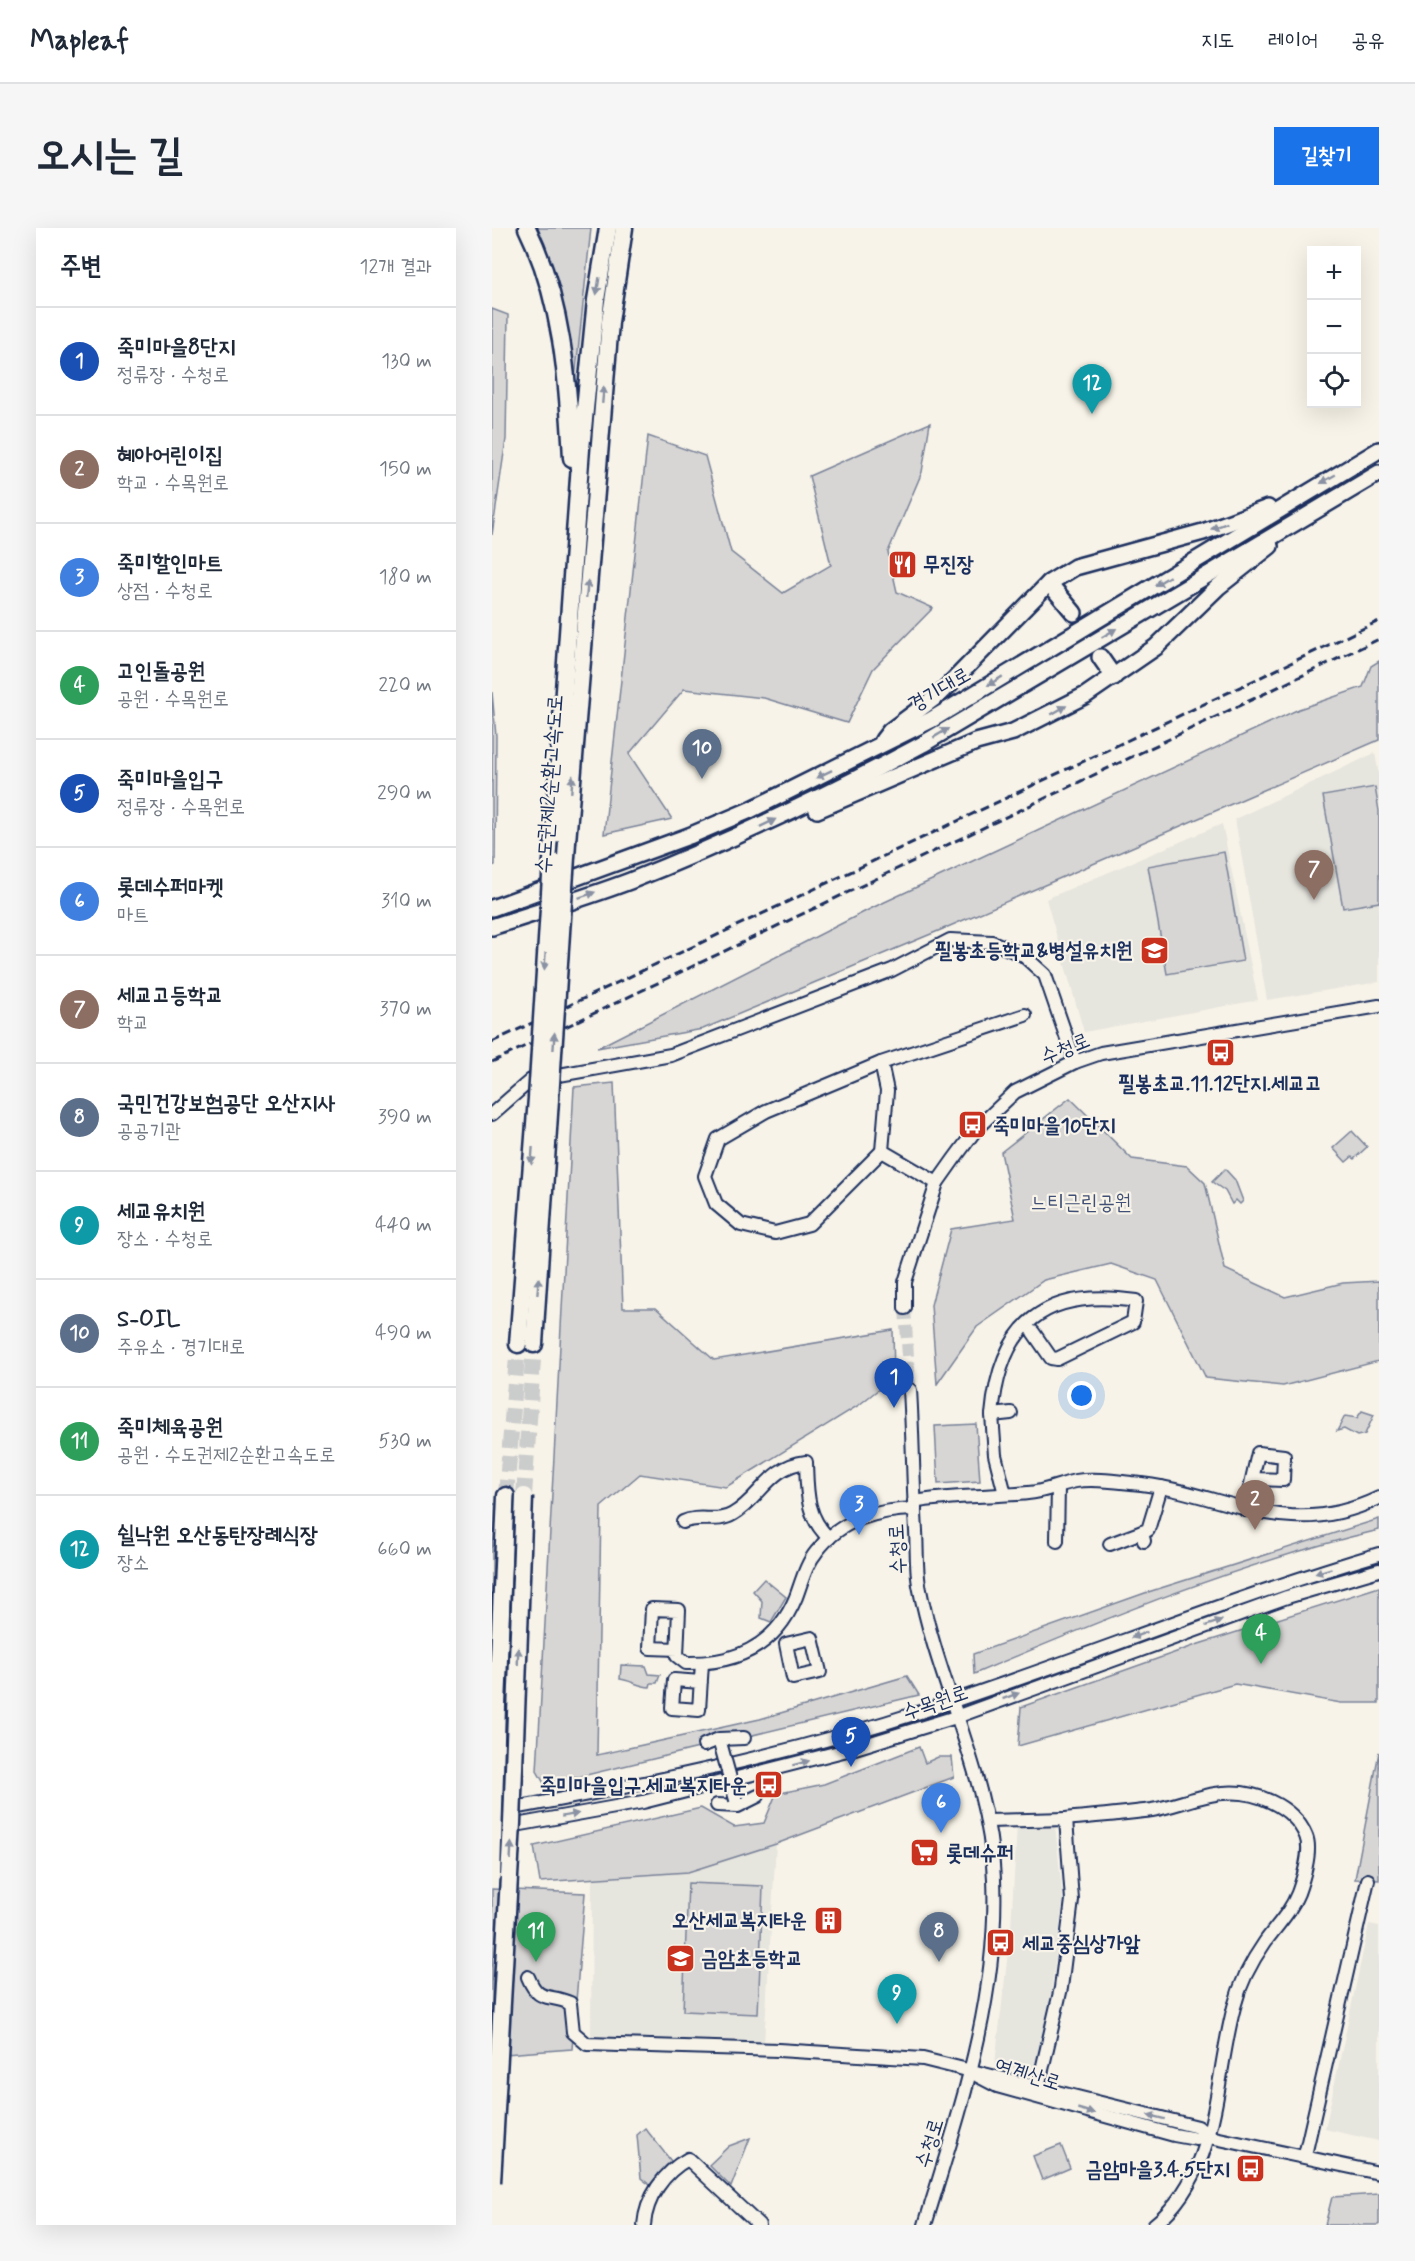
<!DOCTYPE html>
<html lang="ko">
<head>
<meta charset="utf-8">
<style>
  :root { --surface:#fff; --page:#f6f6f7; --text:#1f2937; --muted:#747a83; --line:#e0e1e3; --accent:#1a73e8 }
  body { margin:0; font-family:Mynerve,"Poor Story",sans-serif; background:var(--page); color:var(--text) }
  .controls { position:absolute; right:18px; top:18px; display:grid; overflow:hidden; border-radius:0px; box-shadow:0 6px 24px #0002 }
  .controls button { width:54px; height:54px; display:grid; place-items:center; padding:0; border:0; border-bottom:2px solid var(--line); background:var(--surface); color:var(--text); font:30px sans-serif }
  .you { position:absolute; left:590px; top:1168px; width:21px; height:21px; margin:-15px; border:4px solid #fff; border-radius:50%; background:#1a73e8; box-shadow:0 0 0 9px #1a73e833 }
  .badge { display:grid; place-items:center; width:39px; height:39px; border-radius:50%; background:var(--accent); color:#fff; font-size:20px; font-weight:700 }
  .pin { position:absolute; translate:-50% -50px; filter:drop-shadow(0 2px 3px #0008) }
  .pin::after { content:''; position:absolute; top:32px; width:21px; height:18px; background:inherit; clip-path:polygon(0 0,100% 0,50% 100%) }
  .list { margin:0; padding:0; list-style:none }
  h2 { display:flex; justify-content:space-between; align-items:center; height:78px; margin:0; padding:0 24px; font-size:26px }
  h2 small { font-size:20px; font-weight:400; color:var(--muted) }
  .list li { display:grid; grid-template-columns:39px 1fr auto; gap:18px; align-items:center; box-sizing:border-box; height:108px; padding:0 24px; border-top:2px solid var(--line) }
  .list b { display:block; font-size:22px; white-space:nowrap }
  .list p { margin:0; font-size:20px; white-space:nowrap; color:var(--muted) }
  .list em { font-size:20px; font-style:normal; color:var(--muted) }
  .icon { flex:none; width:33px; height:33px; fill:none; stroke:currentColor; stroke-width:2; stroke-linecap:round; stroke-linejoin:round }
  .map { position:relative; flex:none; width:887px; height:1997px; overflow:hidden; border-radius:0px }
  header { display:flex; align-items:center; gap:36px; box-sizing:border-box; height:84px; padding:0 30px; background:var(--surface); border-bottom:2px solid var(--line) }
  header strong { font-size:28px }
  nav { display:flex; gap:33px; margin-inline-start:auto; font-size:21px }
  .intro { display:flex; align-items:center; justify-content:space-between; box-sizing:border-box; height:144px; padding:0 36px }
  h1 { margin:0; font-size:42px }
  .button { padding:15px 27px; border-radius:0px; background:var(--accent); color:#fff; font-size:21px; font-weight:700 }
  main { display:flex; gap:36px; padding:0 36px }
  aside { flex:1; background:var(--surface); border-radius:0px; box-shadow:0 6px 24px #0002 }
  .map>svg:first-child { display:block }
  .built { fill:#e6e5de }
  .green { fill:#d7d6d4; stroke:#798299; stroke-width:1.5 }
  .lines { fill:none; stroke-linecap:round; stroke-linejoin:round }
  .minor-tunnel { stroke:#cbcccc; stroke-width:12; stroke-dasharray:12 6; stroke-linecap:butt }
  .highway-tunnel { stroke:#cbcccc; stroke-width:16; stroke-dasharray:16 8; stroke-linecap:butt }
  .minor-casing { stroke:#1b2f5e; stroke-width:16 }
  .major-casing { stroke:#1b2f5e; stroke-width:20 }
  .highway-casing { stroke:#1b2f5e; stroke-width:21 }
  .minor { stroke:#f7f3e8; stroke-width:12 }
  .major { stroke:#f7f3e8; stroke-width:15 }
  .highway { stroke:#f7f3e8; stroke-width:16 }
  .rail { stroke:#1b2f5e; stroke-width:3; stroke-dasharray:9 4.5; stroke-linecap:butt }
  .minor-bridge-casing { stroke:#1b2f5e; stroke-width:16; stroke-linecap:butt }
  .highway-bridge-casing { stroke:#1b2f5e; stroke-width:21; stroke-linecap:butt }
  .minor-bridge { stroke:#f7f3e8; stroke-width:12 }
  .highway-bridge { stroke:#f7f3e8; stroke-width:16 }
  .oneway { fill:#8991a3 }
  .labels { text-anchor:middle; stroke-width:4.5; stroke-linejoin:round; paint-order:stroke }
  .poi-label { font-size:21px; font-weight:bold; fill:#1b2f5e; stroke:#f7f3e8; text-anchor:start }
  .street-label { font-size:21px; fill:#1b2f5e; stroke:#f7f3e8 }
  .park-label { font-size:21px; fill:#415076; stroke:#f7f3e8 }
</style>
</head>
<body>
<header>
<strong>Mapleaf</strong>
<nav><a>지도</a><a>레이어</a><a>공유</a></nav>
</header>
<div class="intro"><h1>오시는 길</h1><a class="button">길찾기</a></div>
<main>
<aside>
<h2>주변<small>12개 결과</small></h2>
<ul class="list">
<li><span class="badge" style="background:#1a4fb4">1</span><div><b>죽미마을8단지</b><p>정류장 · 수청로</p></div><em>130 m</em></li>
<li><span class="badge" style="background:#8d6e63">2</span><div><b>혜아어린이집</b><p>학교 · 수목원로</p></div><em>150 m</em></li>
<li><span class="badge" style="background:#3f7fe0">3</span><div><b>죽미할인마트</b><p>상점 · 수청로</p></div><em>180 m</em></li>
<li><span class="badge" style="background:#2e9e5b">4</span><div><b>고인돌공원</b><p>공원 · 수목원로</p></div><em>220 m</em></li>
<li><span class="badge" style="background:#1a4fb4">5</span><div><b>죽미마을입구</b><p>정류장 · 수목원로</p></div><em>290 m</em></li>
<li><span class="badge" style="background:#3f7fe0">6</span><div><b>롯데수퍼마켓</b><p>마트</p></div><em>310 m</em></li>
<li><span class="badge" style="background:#8d6e63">7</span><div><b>세교고등학교</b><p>학교</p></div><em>370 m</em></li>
<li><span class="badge" style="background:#5c6f8a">8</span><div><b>국민건강보험공단 오산지사</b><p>공공기관</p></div><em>390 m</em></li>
<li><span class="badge" style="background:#0f9aa8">9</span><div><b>세교유치원</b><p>장소 · 수청로</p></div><em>440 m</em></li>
<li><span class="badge" style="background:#5c6f8a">10</span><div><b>S-OIL</b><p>주유소 · 경기대로</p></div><em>490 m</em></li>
<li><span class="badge" style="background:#2e9e5b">11</span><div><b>죽미체육공원</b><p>공원 · 수도권제2순환고속도로</p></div><em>530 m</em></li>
<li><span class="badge" style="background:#0f9aa8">12</span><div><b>쉴낙원 오산동탄장례식장</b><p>장소</p></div><em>660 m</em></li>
</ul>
</aside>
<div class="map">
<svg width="887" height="1997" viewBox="0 0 887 1997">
  <rect width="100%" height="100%" fill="#f7f3e8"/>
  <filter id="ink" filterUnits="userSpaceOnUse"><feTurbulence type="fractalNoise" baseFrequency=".0167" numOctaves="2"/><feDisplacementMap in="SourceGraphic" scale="12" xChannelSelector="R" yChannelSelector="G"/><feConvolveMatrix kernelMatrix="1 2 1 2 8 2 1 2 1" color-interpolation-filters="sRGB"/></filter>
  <g filter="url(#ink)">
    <!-- built -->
    <g class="built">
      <polygon points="883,525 887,548 887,754 775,772 743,591"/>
      <polygon points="730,596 766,772 592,804 554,671"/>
      <polygon points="563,1597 571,1674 548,1847 503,1836 519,1699 525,1598"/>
      <polygon points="284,1616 272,1815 99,1810 100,1650 196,1644"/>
      <polygon points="877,1696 887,1698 887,1913 833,1901"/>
    </g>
    <!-- green -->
    <g class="green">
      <polygon points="41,0 99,0 83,152 77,112"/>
      <polygon points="0,81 16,87 14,211 0,307"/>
      <polygon points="438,195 430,244 396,324 405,364 441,380 381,441 355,495 272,470 192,461 137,526 180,591 112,606 156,208 213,228 239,324 291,365 339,337 317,248"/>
      <polygon points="887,433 887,512 451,701 211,801 105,820 382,679 807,481 871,459 879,438"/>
      <polygon points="0,464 4,508 3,637 0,638"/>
      <polygon points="883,559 887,583 887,674 851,680 831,568"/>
      <polygon points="732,624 751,733 675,746 656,638"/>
      <polygon points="122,855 131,1080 164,1080 222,1132 401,1102 402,1149 367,1177 234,1259 148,1246 109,1279 105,1527 268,1491 415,1448 427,1467 53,1557 45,1543 82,859"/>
      <polygon points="578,870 640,931 695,938 713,955 733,1041 793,1069 851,1055 887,1053 887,1133 791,1158 714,1150 665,1052 619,1036 552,1052 485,1099 445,1156 439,1077 459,1001 523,991 509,924"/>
      <polygon points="860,903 875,919 862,931 860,929 854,934 841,920"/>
      <polygon points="733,941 743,952 751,973 748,976 744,972 740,976 733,963 720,954"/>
      <polygon points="870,1183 882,1187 873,1206 865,1208 852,1201 845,1203 853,1188 865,1190"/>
      <polygon points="484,1196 488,1253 446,1256 443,1198"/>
      <polygon points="0,1276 9,1276 0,1407"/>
      <path d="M887 1291V1302C747 1335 614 1390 482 1446L481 1426 653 1365Z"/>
      <polygon points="272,1351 294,1369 279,1394 269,1390 270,1373 261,1363"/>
      <polygon points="887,1359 887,1475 849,1475 743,1456 526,1518 529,1479 707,1416"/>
      <path d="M129 1437 154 1438 157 1446 168 1447 165 1455H159L158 1459C148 1459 138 1452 128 1451Z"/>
      <polygon points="427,1519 433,1535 446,1529 460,1529 462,1549 284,1616 196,1644 48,1654 42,1618 209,1580 242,1599 272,1595 284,1566 332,1556"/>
      <polygon points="887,1524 887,1652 863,1651"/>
      <polygon points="196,1655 271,1658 266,1786 191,1783"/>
      <polygon points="0,1661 93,1665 80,1821 0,1827"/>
      <polygon points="153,1900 179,1933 158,1957 149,1950 145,1907"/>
      <polygon points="258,1910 239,1959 217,1937 237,1918"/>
      <polygon points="569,1917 578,1940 550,1952 541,1928"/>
      <polygon points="887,1966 887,1997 833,1997 840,1969"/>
    </g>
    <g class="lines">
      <!-- minor-tunnel -->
      <polyline class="minor-tunnel" points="413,1080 418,1162"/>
      <!-- highway-tunnel -->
      <g class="highway-tunnel">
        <polyline points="14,1268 26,1116"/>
        <polyline points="32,1268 42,1116"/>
      </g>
      <defs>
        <g id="minor">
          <polyline points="389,835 274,883 226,911 213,948 224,976 249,997 283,1005 317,996 390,923"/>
          <polyline points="0,886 39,852 179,827 400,742 458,712 500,714 531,727 553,747 583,834"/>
          <polyline points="445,955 390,923 395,863 389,835 533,787"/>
          <polyline points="413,1080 413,1054 445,955 462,931 485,900 523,864 583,834 609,825 887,778"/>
          <path d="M418 1162C421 1209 421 1256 424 1303 425 1320 424 1340 427 1357 446 1457 498 1549 502 1651 507 1771 467 1885 433 1997"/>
          <path d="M500 1187C508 1096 553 1059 644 1073L641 1094 565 1131 559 1130 541 1104"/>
          <polyline points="513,1266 503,1227 500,1187 519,1185"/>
          <path d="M422 1274C460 1267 498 1269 536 1265 553 1264 568 1256 584 1253 601 1250 622 1253 639 1255 730 1262 791 1316 887 1270"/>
          <polyline points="753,1282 766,1225 792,1228 791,1252 760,1251"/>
          <path d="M191 1294C207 1286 225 1296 241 1286 268 1271 277 1238 314 1234 315 1263 314 1289 337 1310"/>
          <polyline points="565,1313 566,1259"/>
          <polyline points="652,1313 650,1304 656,1302 669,1259"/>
          <polyline points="618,1316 650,1304"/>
          <polygon points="320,1410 328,1444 301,1450 294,1416"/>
          <path d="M185 1421 158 1420 160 1381 187 1382 185 1428 194 1435C244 1436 284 1418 304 1369 310 1353 314 1336 325 1323 349 1291 385 1282 423 1281"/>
          <polyline points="209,1454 182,1452 180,1480 207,1482 210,1435"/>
          <polyline points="212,1517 227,1511 252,1510"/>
          <polyline points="225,1577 246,1578 266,1568"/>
          <path d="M0 1584C146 1558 293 1528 434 1482 586 1433 734 1371 887 1326"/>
          <path d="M574 1591C602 1588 631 1586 660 1582 684 1578 707 1567 731 1565 762 1562 801 1577 814 1608 820 1622 811 1651 806 1665 798 1685 785 1697 773 1714 759 1734 748 1755 742 1779 722 1854 728 1943 662 1997"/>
          <polyline points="496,1593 574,1591 580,1672 569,1760 546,1859"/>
          <polyline points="13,1599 151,1574 363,1520 464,1489 795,1369 887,1342"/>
          <path d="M36 1749C47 1776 56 1765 78 1775L81 1804 95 1816 286 1822 431 1831 706 1899 718 1909"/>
          <polyline points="486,1848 505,1858 682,1907 704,1911 718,1909 887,1945"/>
          <polyline points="813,1927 876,1652"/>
          <path d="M152 1997C154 1970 172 1944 196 1931L267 1997"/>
        </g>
        <g id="major">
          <polyline points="557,355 582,385"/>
          <polyline points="608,429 622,449"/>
          <polyline points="391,512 398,503 449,465 557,355 583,339 711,304 776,280"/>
          <polyline points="325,582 484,514 521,504 594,467 664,419 726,359 778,318"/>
          <polyline points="0,680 197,608 258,582 439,492 887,222"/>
          <path d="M0 699C46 684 93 670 138 653 239 613 336 567 431 516L887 245"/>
        </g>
        <g id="highway">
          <path d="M35 0C70 72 76 151 80 230"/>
          <polyline points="75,614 118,94 132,0"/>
          <polyline points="60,633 89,221 104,72 116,0"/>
          <polyline points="26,1116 45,870"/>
          <polyline points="42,1116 58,871"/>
          <polyline points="5,1477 14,1268"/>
        </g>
      </defs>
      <!-- minor casing -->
      <use href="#minor" class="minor-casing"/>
      <!-- major casing -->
      <use href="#major" class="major-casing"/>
      <!-- highway casing -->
      <use href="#highway" class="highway-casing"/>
      <!-- minor -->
      <use href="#minor" class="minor"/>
      <!-- major -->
      <use href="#major" class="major"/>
      <!-- highway -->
      <use href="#highway" class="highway"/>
      <!-- rail -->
      <g class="rail">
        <polyline points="0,814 887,393"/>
        <polyline points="0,834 887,411"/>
      </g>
      <defs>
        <polyline id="minor-bridge" points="229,1518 244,1572"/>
        <g id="highway-bridge">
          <polyline points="45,870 60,633"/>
          <polyline points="58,871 75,614"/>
          <polyline points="0,1647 5,1477"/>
          <polyline points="0,1954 20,1595 32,1268"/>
        </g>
      </defs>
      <!-- minor-bridge casing -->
      <use href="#minor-bridge" class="minor-bridge-casing"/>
      <!-- highway-bridge casing -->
      <use href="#highway-bridge" class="highway-bridge-casing"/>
      <!-- minor-bridge -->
      <use href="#minor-bridge" class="minor-bridge"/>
      <!-- highway-bridge -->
      <use href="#highway-bridge" class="highway-bridge"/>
    </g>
    <!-- one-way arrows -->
    <defs><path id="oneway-solid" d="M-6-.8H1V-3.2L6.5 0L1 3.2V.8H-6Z" transform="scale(1.5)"/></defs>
    <g class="oneway">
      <use href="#oneway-solid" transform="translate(106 58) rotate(99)"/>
      <use href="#oneway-solid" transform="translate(111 167) rotate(-85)"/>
      <use href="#oneway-solid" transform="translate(836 251) rotate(150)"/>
      <use href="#oneway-solid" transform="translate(727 298) rotate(159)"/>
      <use href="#oneway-solid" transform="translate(670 353) rotate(149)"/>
      <use href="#oneway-solid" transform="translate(95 361) rotate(-85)"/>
      <use href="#oneway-solid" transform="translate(617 405) rotate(-31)"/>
      <use href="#oneway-solid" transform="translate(503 453) rotate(149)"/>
      <use href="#oneway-solid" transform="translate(567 482) rotate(-30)"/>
      <use href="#oneway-solid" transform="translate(449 505) rotate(-31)"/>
      <use href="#oneway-solid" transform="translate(332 546) rotate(154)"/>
      <use href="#oneway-solid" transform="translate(80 556) rotate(-85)"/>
      <use href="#oneway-solid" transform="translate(276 595) rotate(-26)"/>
      <use href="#oneway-solid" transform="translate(95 667) rotate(-19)"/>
      <use href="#oneway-solid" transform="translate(53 733) rotate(94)"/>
      <use href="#oneway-solid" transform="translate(62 813) rotate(-86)"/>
      <use href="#oneway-solid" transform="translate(40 928) rotate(94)"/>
      <use href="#oneway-solid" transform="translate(46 1058) rotate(-86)"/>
      <use href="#oneway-solid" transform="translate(831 1343) rotate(163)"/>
      <use href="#oneway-solid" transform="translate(722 1395) rotate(-19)"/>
      <use href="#oneway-solid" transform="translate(647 1407) rotate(160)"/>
      <use href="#oneway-solid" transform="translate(26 1428) rotate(-88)"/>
      <use href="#oneway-solid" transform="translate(519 1468) rotate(-20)"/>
      <use href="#oneway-solid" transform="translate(309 1535) rotate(-15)"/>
      <use href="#oneway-solid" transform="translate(78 1587) rotate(-10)"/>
      <use href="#oneway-solid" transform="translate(19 1623) rotate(-87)"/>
      <use href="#oneway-solid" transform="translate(594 1883) rotate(16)"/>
      <use href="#oneway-solid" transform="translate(664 1889) rotate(-166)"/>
    </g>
  </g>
  <!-- icons -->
  <defs>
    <symbol id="restaurant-square" viewBox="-11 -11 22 22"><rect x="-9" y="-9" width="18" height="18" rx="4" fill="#c8321e" stroke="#f7f3e8"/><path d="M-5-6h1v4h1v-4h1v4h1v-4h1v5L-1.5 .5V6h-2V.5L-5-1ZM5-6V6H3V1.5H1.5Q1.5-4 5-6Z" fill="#fff"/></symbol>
    <symbol id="school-square" viewBox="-11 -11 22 22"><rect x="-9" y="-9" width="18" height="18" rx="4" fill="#c8321e" stroke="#f7f3e8"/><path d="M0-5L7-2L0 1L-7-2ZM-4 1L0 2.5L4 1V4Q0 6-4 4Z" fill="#fff"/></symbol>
    <symbol id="bus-square" viewBox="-11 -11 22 22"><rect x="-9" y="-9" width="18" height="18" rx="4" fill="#c8321e" stroke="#f7f3e8"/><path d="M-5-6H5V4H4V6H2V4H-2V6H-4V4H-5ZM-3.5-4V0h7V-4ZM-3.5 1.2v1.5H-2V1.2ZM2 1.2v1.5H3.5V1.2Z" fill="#fff"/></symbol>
    <symbol id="supermarket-square" viewBox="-11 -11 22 22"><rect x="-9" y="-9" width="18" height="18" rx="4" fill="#c8321e" stroke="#f7f3e8"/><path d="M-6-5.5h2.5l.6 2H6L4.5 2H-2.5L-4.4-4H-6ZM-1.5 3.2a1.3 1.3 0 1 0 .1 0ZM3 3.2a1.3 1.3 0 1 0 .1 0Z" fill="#fff"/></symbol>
    <symbol id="building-square" viewBox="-11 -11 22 22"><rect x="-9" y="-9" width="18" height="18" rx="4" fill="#c8321e" stroke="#f7f3e8"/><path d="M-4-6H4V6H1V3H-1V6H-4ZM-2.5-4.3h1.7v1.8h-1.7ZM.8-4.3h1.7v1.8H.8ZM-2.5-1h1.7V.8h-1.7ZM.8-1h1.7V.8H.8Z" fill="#fff"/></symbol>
  </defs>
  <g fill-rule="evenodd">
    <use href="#restaurant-square" x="394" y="320" width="33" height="33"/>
    <use href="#school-square" x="646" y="706" width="33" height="33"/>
    <use href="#bus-square" x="712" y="808" width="33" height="33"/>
    <use href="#bus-square" x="464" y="880" width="33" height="33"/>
    <use href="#bus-square" x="260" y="1540" width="33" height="33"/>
    <use href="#supermarket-square" x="416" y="1608" width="33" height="33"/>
    <use href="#building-square" x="320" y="1676" width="33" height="33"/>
    <use href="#bus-square" x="492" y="1698" width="33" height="33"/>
    <use href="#school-square" x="172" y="1714" width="33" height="33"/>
    <use href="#bus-square" x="742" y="1924" width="33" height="33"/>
  </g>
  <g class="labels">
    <!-- poi labels -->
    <g class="poi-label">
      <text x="431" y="343">무진장</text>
      <text x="641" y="729" text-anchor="end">필봉초등학교&amp;병설유치원</text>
      <text x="728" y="862" text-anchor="middle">필봉초교.11.12단지.세교고</text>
      <text x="501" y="904">죽미마을10단지</text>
      <text x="255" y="1564" text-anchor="end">죽미마을입구.세교복지타운</text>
      <text x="454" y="1632">롯데슈퍼</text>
      <text x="315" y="1699" text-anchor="end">오산세교복지타운</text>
      <text x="530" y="1722">세교중심상가앞</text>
      <text x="209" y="1737">금암초등학교</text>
      <text x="738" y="1948" text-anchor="end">금암마을3.4.5단지</text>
    </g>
    <!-- street labels -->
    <g class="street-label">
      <text transform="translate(447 461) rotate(-30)" y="7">경기대로</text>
      <text transform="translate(57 556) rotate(-86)" y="7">수도권제2순환고속도로</text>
      <text transform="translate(573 820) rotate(-22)" y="7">수청로</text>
      <text transform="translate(405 1321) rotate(-93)" y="7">수청로</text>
      <text transform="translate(443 1474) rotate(-19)" y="7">수목원로</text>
      <text transform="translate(536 1845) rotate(18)" y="7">여계산로</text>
      <text transform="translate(437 1915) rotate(-73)" y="7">수청로</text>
    </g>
    <!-- park labels -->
    <g class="park-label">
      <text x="589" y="981">느티근린공원</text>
    </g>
  </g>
</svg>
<div class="controls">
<button>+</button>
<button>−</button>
<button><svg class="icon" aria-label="locate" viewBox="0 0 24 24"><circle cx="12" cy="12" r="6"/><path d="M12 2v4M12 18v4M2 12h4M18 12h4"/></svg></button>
</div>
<div class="you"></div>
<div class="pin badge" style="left:402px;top:1180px;background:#1a4fb4">1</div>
<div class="pin badge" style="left:763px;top:1302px;background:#8d6e63">2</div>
<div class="pin badge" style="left:367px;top:1307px;background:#3f7fe0">3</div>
<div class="pin badge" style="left:769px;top:1436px;background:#2e9e5b">4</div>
<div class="pin badge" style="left:359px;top:1539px;background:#1a4fb4">5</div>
<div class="pin badge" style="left:449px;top:1605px;background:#3f7fe0">6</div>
<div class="pin badge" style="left:822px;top:672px;background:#8d6e63">7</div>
<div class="pin badge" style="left:447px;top:1734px;background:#5c6f8a">8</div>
<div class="pin badge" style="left:405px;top:1796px;background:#0f9aa8">9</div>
<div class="pin badge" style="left:210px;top:551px;background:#5c6f8a">10</div>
<div class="pin badge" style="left:44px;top:1734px;background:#2e9e5b">11</div>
<div class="pin badge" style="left:600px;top:186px;background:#0f9aa8">12</div>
</div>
</main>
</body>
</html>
